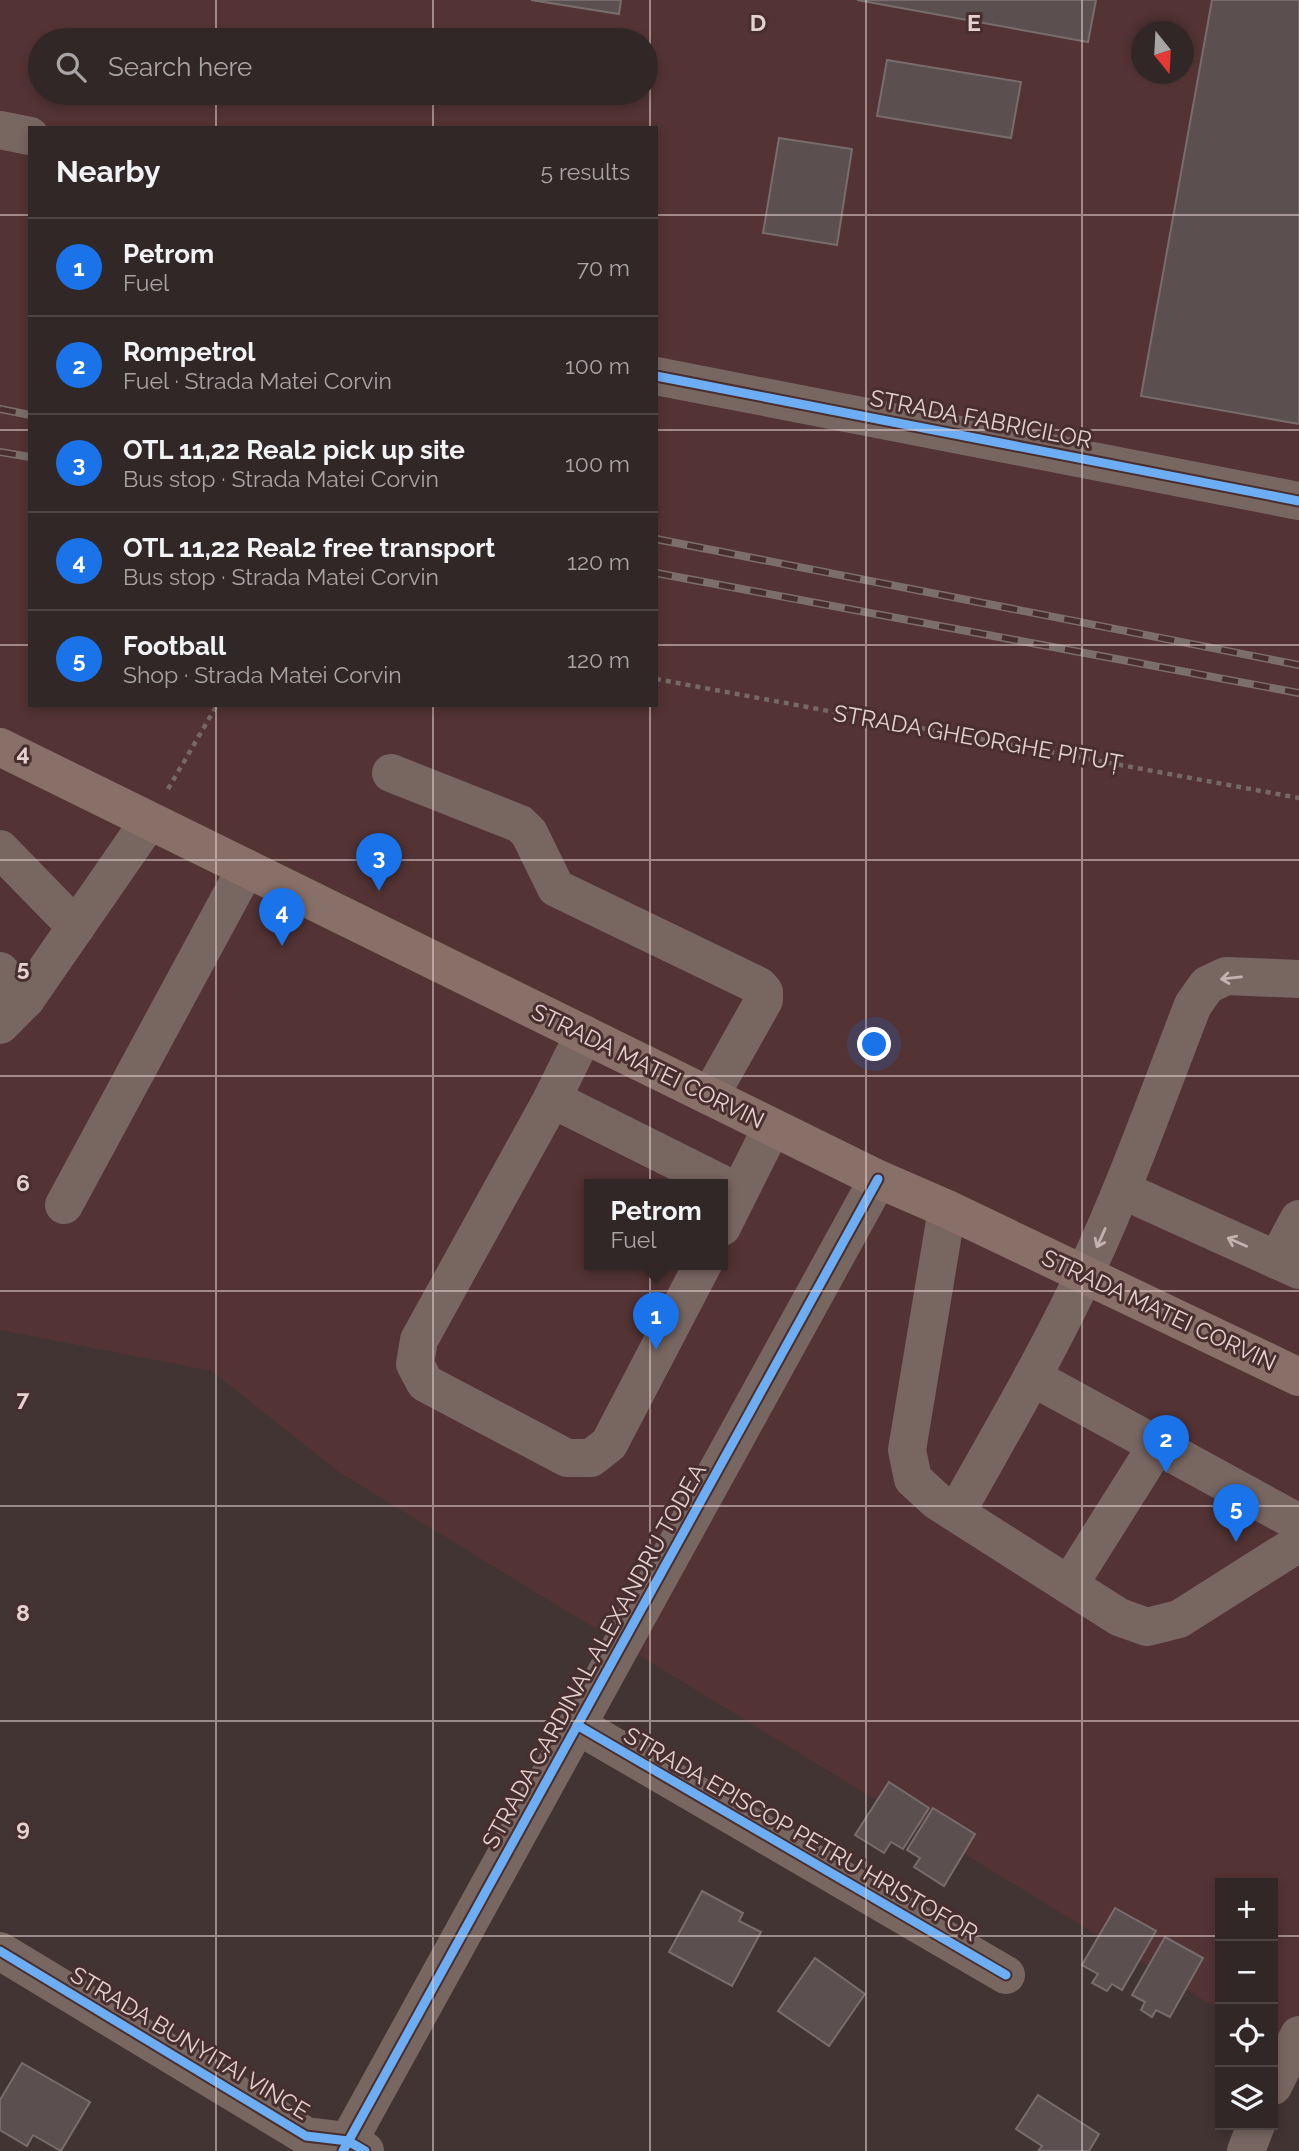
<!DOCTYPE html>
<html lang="en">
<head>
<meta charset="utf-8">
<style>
  :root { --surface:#322727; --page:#3a2f2f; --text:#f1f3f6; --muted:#a8a5a7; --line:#4d4444; --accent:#1a73e8 }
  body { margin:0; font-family:Raleway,sans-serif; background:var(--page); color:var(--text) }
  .controls { position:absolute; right:21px; bottom:21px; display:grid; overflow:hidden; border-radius:0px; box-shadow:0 4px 10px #0003 }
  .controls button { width:63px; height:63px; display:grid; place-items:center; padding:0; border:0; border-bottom:2px solid var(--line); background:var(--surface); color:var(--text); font:35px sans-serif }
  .compass { position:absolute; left:1131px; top:21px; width:63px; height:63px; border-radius:50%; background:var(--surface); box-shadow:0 4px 10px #0003; rotate:162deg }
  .you { position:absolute; left:875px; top:1045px; width:24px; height:24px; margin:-18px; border:5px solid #fff; border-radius:50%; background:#1a73e8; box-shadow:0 0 0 10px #1a73e833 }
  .badge { display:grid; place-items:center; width:46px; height:46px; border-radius:50%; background:var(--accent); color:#fff; font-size:23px; font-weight:700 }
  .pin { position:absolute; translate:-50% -58px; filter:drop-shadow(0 2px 4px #0008) }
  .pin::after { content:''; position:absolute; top:37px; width:24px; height:21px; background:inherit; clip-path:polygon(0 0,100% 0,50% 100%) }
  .popup { position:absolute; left:584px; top:1179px; width:144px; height:91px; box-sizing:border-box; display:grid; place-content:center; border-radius:0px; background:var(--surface); filter:drop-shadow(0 2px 5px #0005); font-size:23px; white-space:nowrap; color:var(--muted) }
  .popup b { font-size:26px; color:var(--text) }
  .popup::after { content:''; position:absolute; left:50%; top:100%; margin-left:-14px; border:14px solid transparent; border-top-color:var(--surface) }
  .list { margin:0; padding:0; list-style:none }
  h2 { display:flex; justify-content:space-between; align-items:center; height:91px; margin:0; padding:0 28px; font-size:30px }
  h2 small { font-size:23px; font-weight:400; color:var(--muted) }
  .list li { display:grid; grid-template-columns:46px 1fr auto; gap:21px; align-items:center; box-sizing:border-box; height:98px; padding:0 28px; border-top:2px solid var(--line) }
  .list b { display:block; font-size:26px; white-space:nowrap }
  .list p { margin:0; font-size:23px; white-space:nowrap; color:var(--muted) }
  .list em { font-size:23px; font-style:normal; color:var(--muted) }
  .icon { flex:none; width:38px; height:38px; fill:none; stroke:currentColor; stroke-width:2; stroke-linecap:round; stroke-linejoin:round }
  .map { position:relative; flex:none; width:1299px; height:2151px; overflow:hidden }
  .search { position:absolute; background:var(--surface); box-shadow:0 4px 10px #0003; left:28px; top:28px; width:630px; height:77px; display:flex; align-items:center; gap:18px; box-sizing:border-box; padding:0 24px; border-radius:38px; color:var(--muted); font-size:26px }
  .panel { position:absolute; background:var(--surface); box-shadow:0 4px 10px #0003; left:28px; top:126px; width:630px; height:581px; border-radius:0px }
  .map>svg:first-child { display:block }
  .built { fill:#533334; fill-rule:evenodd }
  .building { fill:#5b4f50; stroke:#786c6d; stroke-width:2 }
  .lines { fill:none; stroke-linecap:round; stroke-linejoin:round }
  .path { stroke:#766865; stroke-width:4.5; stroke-dasharray:5 5; stroke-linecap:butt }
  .minor { stroke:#786661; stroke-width:38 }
  .major { stroke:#887068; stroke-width:38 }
  .rail-casing { stroke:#7c6e6b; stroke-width:8 }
  .rail { stroke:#492e2e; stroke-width:5; stroke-dasharray:16; stroke-linecap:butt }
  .cycleway-casing { stroke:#492e2e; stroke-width:13 }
  .cycleway { stroke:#6dadf4; stroke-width:9 }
  .oneway { stroke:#c3b2af }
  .grid { fill:none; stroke:#e3d2d1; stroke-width:2; stroke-opacity:0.55 }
  .labels { text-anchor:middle; stroke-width:6; stroke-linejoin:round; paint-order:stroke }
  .street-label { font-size:23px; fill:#e3d2d1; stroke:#492e2e }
  .grid-label { font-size:23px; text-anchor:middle; font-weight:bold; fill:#e3d2d1; stroke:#492e2e; stroke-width:6; stroke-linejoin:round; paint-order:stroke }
</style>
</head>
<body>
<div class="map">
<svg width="1299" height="2151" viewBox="0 0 1299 2151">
  <rect width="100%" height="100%" fill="#433434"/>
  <!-- built -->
  <path class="built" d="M0 0H1299V2058L1273 2042V1883H1220V2010L339 1472 212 1371 0 1330ZM1142 32H1184V74H1142ZM40 40H646V93H40ZM30 128H656V705H30ZM590 1184H722V1264H590Z"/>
  <!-- building -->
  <g class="building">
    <polygon points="531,0 621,0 619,14"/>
    <polygon points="857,0 1096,0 1088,42"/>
    <polygon points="1212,0 1299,0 1299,424 1141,396"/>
    <polygon points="887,60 1021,82 1011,138 877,116"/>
    <polygon points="779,138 852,149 837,245 763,233"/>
    <polygon points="889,1782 929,1808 903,1849 891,1842 884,1853 855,1835"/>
    <polygon points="933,1808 975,1834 944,1886 914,1867 920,1858 907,1850"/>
    <polygon points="702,1891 743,1913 739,1921 761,1932 732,1986 669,1952"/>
    <polygon points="1115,1908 1156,1931 1122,1990 1112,1984 1107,1991 1092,1983 1098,1974 1082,1965"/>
    <polygon points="1165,1937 1203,1958 1170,2017 1156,2010 1152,2017 1141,2010 1145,2002 1132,1995"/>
    <polygon points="815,1958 865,1994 829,2046 778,2011"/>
    <polygon points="22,2063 90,2102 61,2151 33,2135 27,2146 0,2130 0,2100"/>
    <polygon points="1038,2095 1099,2134 1089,2151 1038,2151 1042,2146 1016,2129"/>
  </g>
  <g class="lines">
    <!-- path -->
    <g class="path">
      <polyline points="656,679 1299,798"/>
      <polyline points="168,789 217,705"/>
    </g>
    <!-- minor -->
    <g class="minor">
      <polyline points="0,130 30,136"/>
      <polyline points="656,376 1299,501"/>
      <polyline points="391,773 520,824 529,833 556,888 759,986 764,992 764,1000 710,1096"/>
      <polyline points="0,849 76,927"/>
      <polyline points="0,971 26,999"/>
      <polyline points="0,1025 26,999 149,821"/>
      <polyline points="584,1034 552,1099 419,1340 415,1364 425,1383 567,1458 591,1458 609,1444 703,1264"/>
      <polyline points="552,1099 722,1184"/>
      <polyline points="1122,1190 1299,1270"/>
      <polyline points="64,1205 246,868"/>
      <polyline points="947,1209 907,1450 913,1479 937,1501 1119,1617 1147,1627 1179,1619 1299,1543"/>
      <polyline points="722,1227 772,1127"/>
      <polyline points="1277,1260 1299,1219"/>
      <polyline points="1032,1377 1299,1523"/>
      <path d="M956 1513C1000 1434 1047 1355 1085 1273 1126 1186 1158 1095 1193 1005L1207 985 1226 976 1299 979"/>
      <polyline points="1069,1585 1157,1445"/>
      <polyline points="577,1725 1006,1975"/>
      <polyline points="0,1951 306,2136 348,2141 365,2151"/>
      <polyline points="1273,2086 1299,2035"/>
      <polyline points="343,2151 878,1179"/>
      <polyline points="1246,2151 1256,2125"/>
    </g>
    <!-- major -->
    <polyline class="major" points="0,747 878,1179 947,1209 1299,1377"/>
    <defs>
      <g id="rail">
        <polyline points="0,409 30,415"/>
        <polyline points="0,452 30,457"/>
        <polyline points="656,539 1299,665"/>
        <polyline points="656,573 1299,693"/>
      </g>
    </defs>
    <!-- rail casing -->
    <use href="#rail" class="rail-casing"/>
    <!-- rail -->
    <use href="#rail" class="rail"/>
    <defs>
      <g id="cycleway">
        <polyline points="656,376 1299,501"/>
        <polyline points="577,1725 1006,1975"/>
        <polyline points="0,1951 306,2136 348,2141 365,2151"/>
        <polyline points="343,2151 878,1179"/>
      </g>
    </defs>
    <!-- cycleway casing -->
    <use href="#cycleway" class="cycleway-casing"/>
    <!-- cycleway -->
    <use href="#cycleway" class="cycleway"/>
  </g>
  <!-- one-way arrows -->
  <defs><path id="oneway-shaft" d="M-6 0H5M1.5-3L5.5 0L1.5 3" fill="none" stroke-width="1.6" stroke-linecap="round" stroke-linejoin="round" transform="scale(1.75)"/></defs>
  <g class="oneway">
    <use href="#oneway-shaft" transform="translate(1231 978) rotate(174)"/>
    <use href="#oneway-shaft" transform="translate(1101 1238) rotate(114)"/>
    <use href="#oneway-shaft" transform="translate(1237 1242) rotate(-156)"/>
  </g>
  <!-- grid -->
  <path class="grid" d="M216 0V40M433 0V40M650 0V128M866 0V2151M1082 0V2151M216 93V128M433 93V128M0 215H30M656 215H1299M0 430H30M656 430H1299M0 645H30M656 645H1299M216 705V2151M433 705V2151M650 705V2151M0 860H1299M0 1076H1299M0 1291H1299M0 1506H1299M0 1721H1299M0 1936H1220M1273 1936H1299"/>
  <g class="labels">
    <!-- street labels -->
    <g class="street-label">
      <text transform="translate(981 419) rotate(11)" y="8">STRADA FABRICILOR</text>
      <text transform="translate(978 738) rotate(10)" y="8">STRADA GHEORGHE PITUȚ</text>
      <text transform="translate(648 1066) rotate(26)" y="8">STRADA MATEI CORVIN</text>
      <text transform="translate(1159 1310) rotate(25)" y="8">STRADA MATEI CORVIN</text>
      <text transform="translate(594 1656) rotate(-61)" y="8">STRADA CARDINAL ALEXANDRU TODEA</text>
      <text transform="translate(801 1834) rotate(30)" y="8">STRADA EPISCOP PETRU HRISTOFOR</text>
      <text transform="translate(190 2043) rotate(31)" y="8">STRADA BUNYITAI VINCE</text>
    </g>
  </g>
  <g class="grid-label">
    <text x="758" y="31">D</text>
    <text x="974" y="31">E</text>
    <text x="23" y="761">4</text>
    <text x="23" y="976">5</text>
    <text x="23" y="1191">6</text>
    <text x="23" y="1406">7</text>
    <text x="23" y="1621">8</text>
    <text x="23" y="1836">9</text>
  </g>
</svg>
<div class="controls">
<button>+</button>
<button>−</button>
<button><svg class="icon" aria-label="locate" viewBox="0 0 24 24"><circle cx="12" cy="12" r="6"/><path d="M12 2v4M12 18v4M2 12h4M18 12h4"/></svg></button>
<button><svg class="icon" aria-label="layers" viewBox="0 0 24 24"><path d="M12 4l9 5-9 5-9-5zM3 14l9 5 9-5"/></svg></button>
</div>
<svg class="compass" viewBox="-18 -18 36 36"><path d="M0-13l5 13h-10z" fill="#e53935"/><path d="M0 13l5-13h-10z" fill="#a8a5a7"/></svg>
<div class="you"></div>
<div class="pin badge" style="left:656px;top:1350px">1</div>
<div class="popup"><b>Petrom</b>Fuel</div>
<div class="pin badge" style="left:1166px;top:1473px">2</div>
<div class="pin badge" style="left:379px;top:891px">3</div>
<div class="pin badge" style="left:282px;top:946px">4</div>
<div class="pin badge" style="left:1236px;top:1542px">5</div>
<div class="search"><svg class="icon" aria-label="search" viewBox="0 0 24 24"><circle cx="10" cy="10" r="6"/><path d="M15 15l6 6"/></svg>Search here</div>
<section class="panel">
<h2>Nearby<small>5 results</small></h2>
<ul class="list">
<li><span class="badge">1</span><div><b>Petrom</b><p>Fuel</p></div><em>70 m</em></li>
<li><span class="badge">2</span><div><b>Rompetrol</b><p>Fuel · Strada Matei Corvin</p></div><em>100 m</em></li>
<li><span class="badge">3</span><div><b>OTL 11,22 Real2 pick up site</b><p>Bus stop · Strada Matei Corvin</p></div><em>100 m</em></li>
<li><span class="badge">4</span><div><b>OTL 11,22 Real2 free transport</b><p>Bus stop · Strada Matei Corvin</p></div><em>120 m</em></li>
<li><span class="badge">5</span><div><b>Football</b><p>Shop · Strada Matei Corvin</p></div><em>120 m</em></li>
</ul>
</section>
</div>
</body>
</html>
